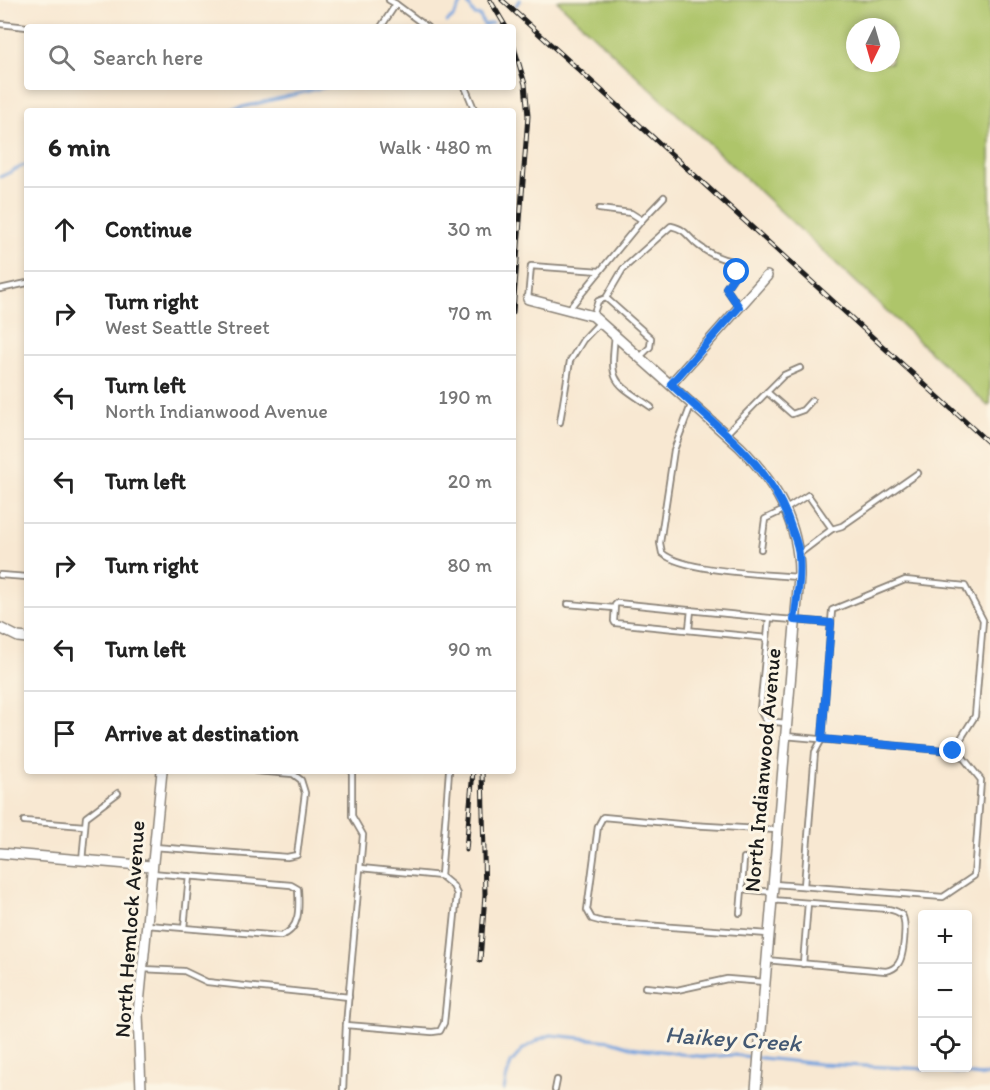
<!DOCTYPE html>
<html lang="en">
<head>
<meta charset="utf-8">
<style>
  :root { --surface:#fff; --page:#f2f2f2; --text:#222; --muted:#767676; --line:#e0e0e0 }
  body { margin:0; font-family:Itim,sans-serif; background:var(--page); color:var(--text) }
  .controls { position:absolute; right:18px; bottom:18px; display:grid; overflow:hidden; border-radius:6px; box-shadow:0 3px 9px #0003 }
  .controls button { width:54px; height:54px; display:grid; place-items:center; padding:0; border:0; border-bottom:2px solid var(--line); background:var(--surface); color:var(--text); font:30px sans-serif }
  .compass { position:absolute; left:846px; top:18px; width:54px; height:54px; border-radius:50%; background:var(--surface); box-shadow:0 3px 9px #0003; rotate:185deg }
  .stop { position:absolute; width:18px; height:18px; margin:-14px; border:4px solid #1a73e8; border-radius:50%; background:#fff }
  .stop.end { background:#1a73e8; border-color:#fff; box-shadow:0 2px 6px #0008 }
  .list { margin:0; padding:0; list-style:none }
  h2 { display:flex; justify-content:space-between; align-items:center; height:78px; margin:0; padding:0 24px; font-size:26px }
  h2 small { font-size:20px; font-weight:400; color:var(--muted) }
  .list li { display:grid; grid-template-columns:39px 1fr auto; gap:18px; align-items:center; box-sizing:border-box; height:84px; padding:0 24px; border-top:2px solid var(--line) }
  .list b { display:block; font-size:22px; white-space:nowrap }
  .list p { margin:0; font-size:20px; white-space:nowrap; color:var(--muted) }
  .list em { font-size:20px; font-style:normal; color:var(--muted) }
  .icon { flex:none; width:33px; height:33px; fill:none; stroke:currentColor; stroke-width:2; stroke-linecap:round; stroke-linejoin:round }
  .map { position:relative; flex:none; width:990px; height:1090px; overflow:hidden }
  .search { position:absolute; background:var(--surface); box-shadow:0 3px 9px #0003; left:24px; top:24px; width:492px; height:66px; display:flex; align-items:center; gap:15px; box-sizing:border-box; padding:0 21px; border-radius:6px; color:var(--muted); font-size:22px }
  .panel { position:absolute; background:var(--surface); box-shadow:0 3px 9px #0003; left:24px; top:108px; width:492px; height:666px; border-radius:6px }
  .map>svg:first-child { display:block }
  .green { fill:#aec56a; stroke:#657043; stroke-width:1.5; fill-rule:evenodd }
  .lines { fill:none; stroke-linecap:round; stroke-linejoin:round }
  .stream { stroke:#75a3de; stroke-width:3 }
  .lane-casing { stroke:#8a8277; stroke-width:8 }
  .street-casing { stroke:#8a8277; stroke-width:12 }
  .lane { stroke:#fff; stroke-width:4.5 }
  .street { stroke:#fff; stroke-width:9 }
  .rail-casing { stroke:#1c1c1c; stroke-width:5 }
  .rail { stroke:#fcf5e5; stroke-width:3; stroke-dasharray:9; stroke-linecap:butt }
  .route { stroke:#1a73e8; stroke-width:8 }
  .labels { text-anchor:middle; stroke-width:6; stroke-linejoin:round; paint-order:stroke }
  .street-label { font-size:22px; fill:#1c1c1c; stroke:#fcf5e5 }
  .water-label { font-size:24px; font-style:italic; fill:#445973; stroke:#fcf5e5 }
</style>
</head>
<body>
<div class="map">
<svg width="990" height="1090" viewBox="0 0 990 1090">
  <rect width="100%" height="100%" fill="#fcf5e5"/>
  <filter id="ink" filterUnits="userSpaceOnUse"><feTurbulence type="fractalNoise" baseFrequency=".0167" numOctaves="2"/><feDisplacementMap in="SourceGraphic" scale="12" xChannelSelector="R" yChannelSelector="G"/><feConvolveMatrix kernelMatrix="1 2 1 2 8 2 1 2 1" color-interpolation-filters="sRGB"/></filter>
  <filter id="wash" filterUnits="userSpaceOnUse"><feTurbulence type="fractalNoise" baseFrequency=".008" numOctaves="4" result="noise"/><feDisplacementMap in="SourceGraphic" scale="24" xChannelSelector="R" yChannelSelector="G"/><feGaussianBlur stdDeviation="1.35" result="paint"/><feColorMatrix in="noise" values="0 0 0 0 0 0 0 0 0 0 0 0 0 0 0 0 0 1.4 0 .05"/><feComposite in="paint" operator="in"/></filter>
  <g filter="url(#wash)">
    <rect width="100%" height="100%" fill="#f8e8d2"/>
    <!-- green -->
    <path class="green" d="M563 0H990V404L988 406 557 1ZM855 27H891V63H855Z"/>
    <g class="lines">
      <!-- stream -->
      <g class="stream">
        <polyline points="516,5 520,0"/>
        <polyline points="447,22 453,17 463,1 466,1 475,15 480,16 484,25 492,23"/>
        <polyline points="226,111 326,87"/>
        <polyline points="0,177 27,164"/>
        <polyline points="504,1090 506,1079 511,1063 523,1049 540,1039 551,1035 611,1041 631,1047 705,1057 733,1055 820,1064 929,1069 981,1076 990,1074"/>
      </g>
    </g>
  </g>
  <g filter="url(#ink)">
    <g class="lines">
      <defs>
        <g id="lane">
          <polyline points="396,4 427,27"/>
          <polyline points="0,24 27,27"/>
          <polyline points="381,27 396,4 389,0"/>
          <polyline points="465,87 475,111"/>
          <polyline points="642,220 664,197"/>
          <polyline points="0,289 27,283"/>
          <path d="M606 298 623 269 671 226C688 230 686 236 699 246 708 253 719 258 731 261L737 272 726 288 739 307"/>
          <polyline points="528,299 531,266 600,271"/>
          <polyline points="569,309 642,220 631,213 599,209"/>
          <polyline points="593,316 598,301 606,298 651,338 650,347 640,357"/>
          <path d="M615 335C610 384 612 380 651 407"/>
          <polyline points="767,392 784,375 800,368"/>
          <path d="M691 405 674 450 660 543 662 553C684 572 767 574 799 577"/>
          <polyline points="560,422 570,361 583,340 600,322"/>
          <polyline points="726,434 767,392 792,414 803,410 812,400"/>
          <polyline points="832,529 842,526 918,473"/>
          <polyline points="761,549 765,519 786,509 808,495 832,529 799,554"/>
          <polyline points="0,575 27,577"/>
          <polyline points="568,604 614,608"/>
          <polyline points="831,623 832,610 905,580 965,586 983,620 975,716 953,751"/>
          <polyline points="689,629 691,610"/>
          <polyline points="767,638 615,623 614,621 615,605 617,603 769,618"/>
          <polyline points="786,723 766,721 760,710 769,618 831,623 822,739 815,752 804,886"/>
          <polyline points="24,821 84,826"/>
          <polyline points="154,847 287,857 297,855 305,793 301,780 293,774 256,771"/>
          <polyline points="744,858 742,889 772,892"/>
          <polyline points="82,861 86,817 118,793"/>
          <polyline points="361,868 441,876"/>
          <polyline points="774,884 943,897 974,876 981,780 962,756 953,751 785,736"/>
          <polyline points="740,913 742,889"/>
          <path d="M147 925 281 936C301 929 299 907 298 889L291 885 151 873"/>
          <polyline points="184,928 189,876"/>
          <polyline points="768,934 603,922 592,919 587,910 598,826 603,817 690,825 777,830"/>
          <path d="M766 960 886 971C891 970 895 968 898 964 904 957 907 922 902 915 898 911 893 910 888 909L771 900"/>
          <polyline points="803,964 808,903"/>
          <polyline points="142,969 184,971 207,982 349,997"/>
          <polyline points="645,987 677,990 727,979 765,982"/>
          <polyline points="346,1025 432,1032 440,1031 444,1023 457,894 453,886 441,876 449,771"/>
          <polyline points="343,1090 346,1025 363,835 352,816 352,771"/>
          <polyline points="555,1090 557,1080"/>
        </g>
        <g id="street">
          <path d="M528 299 593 316 740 447C776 483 800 524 799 577L756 1090"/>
          <polyline points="671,384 767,276"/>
          <polyline points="0,628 18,637 27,638"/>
          <polyline points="0,853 151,866"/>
          <polyline points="141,1090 138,1014 162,771"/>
        </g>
      </defs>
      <!-- lane casing -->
      <use href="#lane" class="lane-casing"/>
      <!-- street casing -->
      <use href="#street" class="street-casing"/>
      <!-- lane -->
      <use href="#lane" class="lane"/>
      <!-- street -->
      <use href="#street" class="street"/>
      <defs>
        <g id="rail">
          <polyline points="490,0 506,27"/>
          <polyline points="502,0 990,444"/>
          <polyline points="513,44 525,84 528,116 513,312"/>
          <polyline points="466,850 473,771"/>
          <polyline points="480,960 485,895 482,771"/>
        </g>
      </defs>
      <!-- rail casing -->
      <use href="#rail" class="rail-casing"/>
      <!-- rail -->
      <use href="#rail" class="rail"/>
    </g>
  </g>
  <g class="lines" filter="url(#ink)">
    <!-- route -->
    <path class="route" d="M737 272 726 288 739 307 671 384C719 430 771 462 792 530 795 538 799 547 799 556 801 577 797 599 794 620L831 623 822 739 953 751"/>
  </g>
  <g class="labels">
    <!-- street labels -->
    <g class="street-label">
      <text transform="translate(762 770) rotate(-85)" y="8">North Indianwood Avenue</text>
      <text transform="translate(129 929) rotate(-86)" y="8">North Hemlock Avenue</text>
    </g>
    <!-- water labels -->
    <g class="water-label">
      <text transform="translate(733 1039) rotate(4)" y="8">Haikey Creek</text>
    </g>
  </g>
</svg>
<div class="controls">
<button>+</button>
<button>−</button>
<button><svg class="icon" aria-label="locate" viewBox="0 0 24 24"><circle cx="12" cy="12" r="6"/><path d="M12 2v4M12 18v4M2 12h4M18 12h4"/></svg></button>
</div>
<svg class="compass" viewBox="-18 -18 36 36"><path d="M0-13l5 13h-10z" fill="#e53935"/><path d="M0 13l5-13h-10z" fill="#767676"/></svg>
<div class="stop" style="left:737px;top:272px"></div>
<div class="stop end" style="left:953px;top:751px"></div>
<div class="search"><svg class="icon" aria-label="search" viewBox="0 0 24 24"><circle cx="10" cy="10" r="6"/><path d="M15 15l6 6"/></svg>Search here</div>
<section class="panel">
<h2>6 min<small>Walk · 480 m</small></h2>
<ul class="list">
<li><svg class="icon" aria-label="ahead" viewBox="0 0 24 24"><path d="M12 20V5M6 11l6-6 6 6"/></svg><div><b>Continue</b></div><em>30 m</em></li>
<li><svg class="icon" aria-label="right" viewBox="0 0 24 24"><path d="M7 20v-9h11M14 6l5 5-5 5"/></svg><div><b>Turn right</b><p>West Seattle Street</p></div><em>70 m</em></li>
<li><svg class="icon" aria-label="left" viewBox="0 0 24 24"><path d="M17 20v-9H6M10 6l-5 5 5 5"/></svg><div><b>Turn left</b><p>North Indianwood Avenue</p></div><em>190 m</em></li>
<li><svg class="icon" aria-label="left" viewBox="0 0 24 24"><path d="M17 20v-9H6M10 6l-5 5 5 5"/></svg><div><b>Turn left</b></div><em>20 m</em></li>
<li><svg class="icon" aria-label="right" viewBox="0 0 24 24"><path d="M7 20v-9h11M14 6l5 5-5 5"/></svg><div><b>Turn right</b></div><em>80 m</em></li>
<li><svg class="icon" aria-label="left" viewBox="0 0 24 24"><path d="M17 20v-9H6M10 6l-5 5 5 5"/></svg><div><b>Turn left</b></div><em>90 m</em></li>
<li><svg class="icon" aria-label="arrive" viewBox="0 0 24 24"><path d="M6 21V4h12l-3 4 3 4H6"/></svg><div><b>Arrive at destination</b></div></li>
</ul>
</section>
</div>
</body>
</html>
